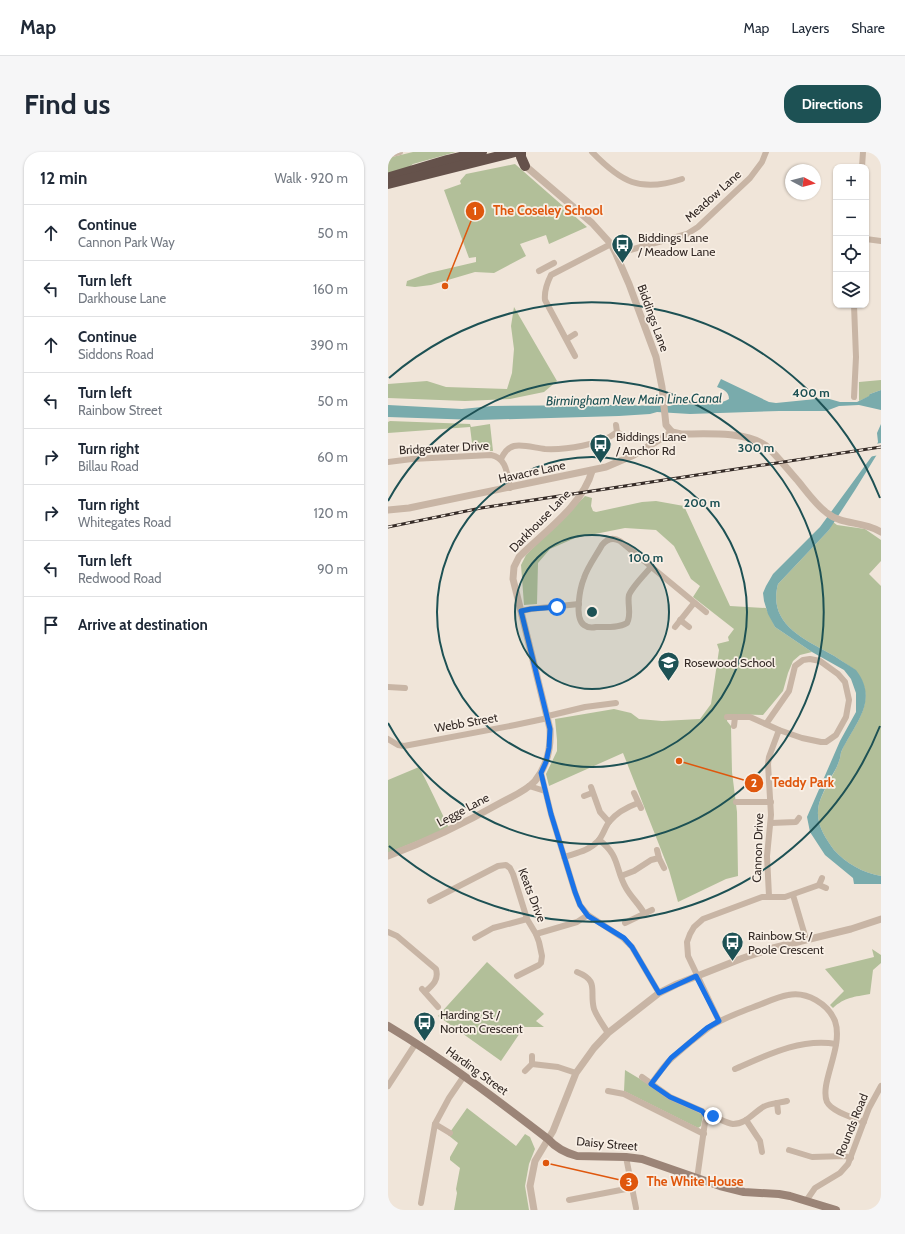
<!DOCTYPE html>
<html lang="en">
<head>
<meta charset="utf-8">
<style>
  :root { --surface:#fff; --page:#f6f6f7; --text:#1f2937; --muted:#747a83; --line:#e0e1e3; --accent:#1d5154 }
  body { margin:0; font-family:Cabin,sans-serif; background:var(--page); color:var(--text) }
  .controls { position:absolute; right:12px; top:12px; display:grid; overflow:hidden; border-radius:8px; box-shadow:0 1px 3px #0004 }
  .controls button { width:36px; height:36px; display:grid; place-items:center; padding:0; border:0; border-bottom:1px solid var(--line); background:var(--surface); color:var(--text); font:20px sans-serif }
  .compass { position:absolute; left:397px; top:12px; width:36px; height:36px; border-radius:50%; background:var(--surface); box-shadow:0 1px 3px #0004; rotate:97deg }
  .stop { position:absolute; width:12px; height:12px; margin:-9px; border:3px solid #1a73e8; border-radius:50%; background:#fff }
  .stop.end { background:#1a73e8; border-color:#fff; box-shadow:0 1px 4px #0008 }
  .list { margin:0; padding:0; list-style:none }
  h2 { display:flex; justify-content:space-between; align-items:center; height:52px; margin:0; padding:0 16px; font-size:17px }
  h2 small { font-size:13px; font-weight:400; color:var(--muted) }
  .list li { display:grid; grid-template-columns:26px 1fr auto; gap:12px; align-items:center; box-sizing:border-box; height:56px; padding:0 16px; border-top:1px solid var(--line) }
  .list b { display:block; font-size:15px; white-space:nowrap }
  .list p { margin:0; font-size:13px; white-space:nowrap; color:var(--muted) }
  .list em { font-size:13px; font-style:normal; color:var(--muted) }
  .icon { flex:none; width:22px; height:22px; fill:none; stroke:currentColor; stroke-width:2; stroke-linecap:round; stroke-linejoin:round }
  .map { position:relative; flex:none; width:493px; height:1058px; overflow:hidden; border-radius:16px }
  header { display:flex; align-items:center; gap:24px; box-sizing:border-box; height:56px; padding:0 20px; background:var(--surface); border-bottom:1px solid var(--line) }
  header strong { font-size:19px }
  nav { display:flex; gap:22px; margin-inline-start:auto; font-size:14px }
  .intro { display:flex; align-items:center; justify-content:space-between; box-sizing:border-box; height:96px; padding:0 24px }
  h1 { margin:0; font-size:28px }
  .button { padding:10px 18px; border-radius:16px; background:var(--accent); color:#fff; font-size:14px; font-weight:700 }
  main { display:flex; gap:24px; padding:0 24px }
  aside { flex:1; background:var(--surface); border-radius:16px; box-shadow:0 1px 3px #0004 }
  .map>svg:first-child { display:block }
  .green { fill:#b2bf99 }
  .water { fill:#79abac }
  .pier { fill:#f0e5d9 }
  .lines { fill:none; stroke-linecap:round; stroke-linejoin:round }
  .minor { stroke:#c8b5a5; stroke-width:6 }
  .tertiary { stroke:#c8b5a5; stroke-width:7 }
  .secondary { stroke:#9b8477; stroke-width:8 }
  .trunk { stroke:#65524b; stroke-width:10 }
  .rail-casing { stroke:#342a26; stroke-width:3 }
  .rail { stroke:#f8efe5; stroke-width:1.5; stroke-dasharray:4.5; stroke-linecap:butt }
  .route { stroke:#1a73e8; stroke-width:5 }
  .ring { fill:none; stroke:#1d5154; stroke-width:2 }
  .labels { text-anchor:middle; stroke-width:3.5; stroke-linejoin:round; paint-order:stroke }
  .street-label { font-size:12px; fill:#342a26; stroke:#f8efe5 }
  .poi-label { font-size:12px; fill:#342a26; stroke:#f8efe5; text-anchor:start }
  .water-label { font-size:13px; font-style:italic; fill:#1d5154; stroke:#f8efe5 }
  .centre { fill:#1d5154; stroke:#f8efe5; stroke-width:2 }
  .ring-label { font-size:12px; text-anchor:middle; font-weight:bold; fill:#1d5154; stroke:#f8efe5; stroke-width:3.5; stroke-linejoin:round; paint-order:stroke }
  .leader { fill:none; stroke:#df570d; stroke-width:1.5 }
  .callout-dot { fill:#df570d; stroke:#f8efe5; stroke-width:1.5 }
  .mark-label { font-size:12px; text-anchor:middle; font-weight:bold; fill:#fff }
  .callout-label { font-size:13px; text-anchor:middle; font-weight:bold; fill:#df570d; stroke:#f8efe5; stroke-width:3.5; stroke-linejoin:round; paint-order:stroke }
</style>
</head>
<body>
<header>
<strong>Map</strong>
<nav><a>Map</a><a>Layers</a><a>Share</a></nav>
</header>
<div class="intro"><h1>Find us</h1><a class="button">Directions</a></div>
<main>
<aside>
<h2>12 min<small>Walk · 920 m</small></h2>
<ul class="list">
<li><svg class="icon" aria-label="ahead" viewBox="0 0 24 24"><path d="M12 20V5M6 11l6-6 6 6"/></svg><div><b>Continue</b><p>Cannon Park Way</p></div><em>50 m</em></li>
<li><svg class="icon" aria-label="left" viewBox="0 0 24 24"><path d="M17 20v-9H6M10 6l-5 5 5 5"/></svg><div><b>Turn left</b><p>Darkhouse Lane</p></div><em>160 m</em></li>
<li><svg class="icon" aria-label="ahead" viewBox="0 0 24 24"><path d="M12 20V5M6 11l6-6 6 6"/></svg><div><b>Continue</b><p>Siddons Road</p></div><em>390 m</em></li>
<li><svg class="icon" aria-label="left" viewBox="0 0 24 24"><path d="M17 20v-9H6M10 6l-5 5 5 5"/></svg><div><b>Turn left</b><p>Rainbow Street</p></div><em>50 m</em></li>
<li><svg class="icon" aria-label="right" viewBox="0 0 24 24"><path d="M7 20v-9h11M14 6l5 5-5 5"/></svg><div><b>Turn right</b><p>Billau Road</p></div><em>60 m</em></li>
<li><svg class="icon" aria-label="right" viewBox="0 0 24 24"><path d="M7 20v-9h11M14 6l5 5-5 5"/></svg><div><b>Turn right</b><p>Whitegates Road</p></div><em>120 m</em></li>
<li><svg class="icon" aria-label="left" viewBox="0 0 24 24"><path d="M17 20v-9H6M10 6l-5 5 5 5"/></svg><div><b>Turn left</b><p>Redwood Road</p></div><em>90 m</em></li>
<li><svg class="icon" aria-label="arrive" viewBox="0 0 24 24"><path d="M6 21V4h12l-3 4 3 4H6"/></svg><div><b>Arrive at destination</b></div></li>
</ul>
</aside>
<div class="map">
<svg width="493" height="1058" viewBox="0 0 493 1058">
  <rect width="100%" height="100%" fill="#f0e5d9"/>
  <!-- green -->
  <g class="green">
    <polygon points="25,0 68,0 25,12 18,18 0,23 0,6"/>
    <polygon points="127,12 199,75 161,92 158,83 132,92 138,104 106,121 87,120 43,133 27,135 18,134 19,129 41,121 88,110 88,105 81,106 56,38 73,32 72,29 78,22"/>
    <polygon points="126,155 169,229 156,240 122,247 77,249 0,246 0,232 39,229 58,235 119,237 124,221 126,197 123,174"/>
    <polygon points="493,228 493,238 482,242 482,244 471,249 471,230"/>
    <polygon points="2,269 82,272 83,275 102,272 105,299 85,299 82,275 0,281 0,270"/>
    <polygon points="197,344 204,346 203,354 205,359 208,360 254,350 268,349 296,354 342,454 378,456 387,475 424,500 412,503 405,509 400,521 395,539 375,563 340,562 339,569 343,574 344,620 349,660 350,724 338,727 290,750 281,718 235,601 161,634 158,622 169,599 169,588 167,567 226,557 243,561 251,567 274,569 312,567 323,552 331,498 329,492 341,489 340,485 346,477 305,445 312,434 303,427 286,394 268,378 237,376 187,386 162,397 150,411 149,452 136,453 133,413 138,403"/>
    <path d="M445 370 449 373 477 377 493 388V409L481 422 493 434V724C475 721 458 711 446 698 438 687 429 674 430 659 430 649 437 638 442 628 445 622 449 616 451 609 453 605 452 601 454 598 468 570 491 548 467 518 458 512 449 505 439 500 412 485 380 470 390 432L441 378Z"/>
    <path d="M31 615C42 635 51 656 61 676L0 701V628Z"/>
    <path d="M484 797 493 803V811L485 818 482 842C466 845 457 845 445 856L442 853 456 839 437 817 486 805Z"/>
    <polygon points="99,810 156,862 148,869 156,875 136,875 113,909 50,864"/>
    <polygon points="237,918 282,945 315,963 313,974 310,976 236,939"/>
    <polygon points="79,956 128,994 137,982 142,985 147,997 141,1012 137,1034 141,1058 66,1058 69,1041 68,1037 72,1016 62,1008 62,1005 70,991 60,983"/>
  </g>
  <!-- water -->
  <g class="water">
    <path d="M333 227 381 250 388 251 438 246 452 250H469L481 244 482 242 493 238V258L471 253 451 254 438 259H391L302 262 269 260 262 262 231 264 89 268 0 265V253L74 257 104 254 226 253 282 254 286 252C301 252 329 255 341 247 341 239 334 237 329 235Z"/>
    <path d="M493 272V294L488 304 467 338 441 378 390 432C380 470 412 485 439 500 449 505 458 512 468 518 491 548 468 570 454 598 452 601 453 605 451 609 449 616 445 622 441 628 437 638 430 649 430 659 429 674 438 687 446 698 458 711 475 721 493 724V732H466L465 726 437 703 422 680 419 665 452 589 468 560V541L463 527 456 518 424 500 387 475 380 462 376 449 375 441 378 434 385 422 432 375 484 304 490 290 489 281Z"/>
  </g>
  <!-- pier -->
  <polygon class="pier" points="493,291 493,299 491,303 481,305 487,292"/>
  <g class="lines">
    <!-- minor -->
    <g class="minor">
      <path d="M204 0C233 30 252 41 294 27"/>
      <polyline points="0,3 12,0"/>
      <polyline points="474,15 475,0"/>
      <polyline points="478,87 493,89"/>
      <polyline points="228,102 299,82 310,75 362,26 374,10 378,0"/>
      <polyline points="151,119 166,111"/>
      <polyline points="179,187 187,182"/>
      <path d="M187 204 157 148C156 139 159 131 163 123L223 92"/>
      <polyline points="466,245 468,205 466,153"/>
      <polyline points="228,273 229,280 234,283"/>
      <path d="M113 307C116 301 119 296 126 294 135 292 147 296 157 297 177 298 213 293 229 280"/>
      <path d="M0 310 24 307 103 303C119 306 119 322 122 336"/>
      <path d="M263 415C257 422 244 435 241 443 239 452 244 462 239 471 231 476 218 475 208 475 204 476 200 476 196 473 186 466 192 436 196 426 200 414 208 404 214 393 219 387 225 385 232 389L318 460"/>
      <polyline points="133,459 143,457 191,452"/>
      <polyline points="292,468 301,475"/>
      <polyline points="287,475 306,451"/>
      <polyline points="0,535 17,536"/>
      <polyline points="160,564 197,555 228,551"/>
      <polyline points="339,565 362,565 391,578 414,586 433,590 438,590 448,583 458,565 461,548 457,530 450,522 432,509 422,507 415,508 407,514 401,539 378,572"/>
      <polyline points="346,574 347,565"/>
      <polyline points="0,587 10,593 16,594 127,573 160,566"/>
      <polyline points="153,621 163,662 187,740 192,753 200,763 235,786 244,795 271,841"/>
      <polyline points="141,634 157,639"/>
      <polyline points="203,635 212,660 221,670"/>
      <polyline points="246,641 253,656"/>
      <polyline points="196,644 204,641"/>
      <polyline points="348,650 383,650"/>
      <polyline points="383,671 408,670 411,666"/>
      <path d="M211 688C232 703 227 717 238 736 243 745 251 752 256 761"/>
      <polyline points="269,698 271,706 276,716"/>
      <path d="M176 705C188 701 201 699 210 689 215 684 217 675 221 670 229 660 239 655 250 651"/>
      <polyline points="233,724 246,719 263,708 271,706"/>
      <polyline points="434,726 431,733 438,736"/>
      <polyline points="405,743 418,787"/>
      <polyline points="381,744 379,704 383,663 380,612 381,605 391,578"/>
      <polyline points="42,749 110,714 118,713 122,716 125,722 139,767 148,782 151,790 154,804 153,811 151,813 129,824"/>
      <polyline points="237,771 264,758"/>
      <path d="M0 780 9 784 48 817C51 828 45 833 37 840"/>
      <polyline points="148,782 189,770 200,763"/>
      <polyline points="87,786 105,776 139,767"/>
      <path d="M189 820C212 829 201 839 206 857 209 865 215 873 220 881"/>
      <polyline points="34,837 50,855"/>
      <polyline points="331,869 300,804 299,790 302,782 306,775 315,767 374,745 397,745 431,733"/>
      <polyline points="144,912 170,915 188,921"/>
      <path d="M347 917C379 903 412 886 448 892"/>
      <polyline points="137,919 144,912 144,904"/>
      <path d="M254 925 282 945 314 959 319 965 321 963C329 965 337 971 345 972 358 972 365 961 375 955 382 951 392 951 399 949"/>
      <path d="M263 932C270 923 276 913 284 906 295 896 307 886 319 877 332 867 348 862 363 856 375 852 388 845 400 843 419 839 440 852 447 869 456 895 431 931 439 950 444 960 466 966 476 970"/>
      <polyline points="0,934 28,891"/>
      <polyline points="220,939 236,942 316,982"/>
      <polyline points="389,951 390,960"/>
      <polyline points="358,968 372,989 374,1000"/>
      <polyline points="47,972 62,981"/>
      <polyline points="401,998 424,1005 457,1004 463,1006"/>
      <polyline points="238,1005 248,1056"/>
      <polyline points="309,1027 317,970 319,965"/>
      <polyline points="181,1048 243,1036"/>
      <polyline points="418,1049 427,1036 452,1021 460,1012 481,956 493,934"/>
      <polyline points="33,1051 47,972 61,946 76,924"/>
    </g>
    <!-- tertiary -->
    <g class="tertiary">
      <path d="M134 11 204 71 223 92 228 102 241 132 268 205 274 235 278 273 284 280 293 282C316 282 357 279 377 293 389 303 399 317 410 329 419 340 428 353 439 361 455 374 474 368 493 380"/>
      <polyline points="0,358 21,356 218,315 246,303 284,280"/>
      <path d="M0 704C40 689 77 671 114 650 125 644 138 639 147 629 159 614 163 595 162 577L125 427 126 415 131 405C155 381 195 353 204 319"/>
      <polyline points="146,1058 142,1034 147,1009 165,979 188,921 206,896 220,881 271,841 289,832 355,806 385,796 463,777 493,767"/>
    </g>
    <!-- secondary -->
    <path class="secondary" d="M0 874C57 908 108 947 160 987 168 996 178 1001 189 1004L238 1005 254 1007 332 1034 356 1040 391 1042 402 1044 448 1058"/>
    <!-- trunk -->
    <g class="trunk">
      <polyline points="133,0 133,5 137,14"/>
      <polyline points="2,25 59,8 94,0"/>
      <polyline points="0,32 127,0"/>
    </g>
    <defs>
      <polyline id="rail" points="0,375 93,356 493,295"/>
    </defs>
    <!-- rail casing -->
    <use href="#rail" class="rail-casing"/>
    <!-- rail -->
    <use href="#rail" class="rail"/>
  </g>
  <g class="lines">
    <!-- route -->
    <polyline class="route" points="169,455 143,457 133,459 162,577 161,596 158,610 153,621 163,662 187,740 192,753 200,764 236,786 244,795 271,841 308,824 331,869 319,876 283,906 263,932 282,945 314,959 319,965 321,963 325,964"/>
  </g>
  <!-- distance rings -->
  <circle cx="204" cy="460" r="77" fill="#1d5154" fill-opacity=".12"/>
  <g class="ring">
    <circle cx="204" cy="460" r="77"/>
    <circle cx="204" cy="460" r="155"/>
    <path d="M0 349A232 232 0 1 1 0 571"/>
    <path d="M492 574A310 310 0 0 1 1 694M1 226A310 310 0 0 1 492 346"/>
  </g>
  <!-- icons -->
  <defs>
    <symbol id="bus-pin" viewBox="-11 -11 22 30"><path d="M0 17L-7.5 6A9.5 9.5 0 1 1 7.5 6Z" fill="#1d5154" stroke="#f8efe5"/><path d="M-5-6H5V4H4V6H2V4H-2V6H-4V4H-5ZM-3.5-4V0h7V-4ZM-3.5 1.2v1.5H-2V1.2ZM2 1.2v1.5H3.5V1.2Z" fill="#fff"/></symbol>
    <symbol id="school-pin" viewBox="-11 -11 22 30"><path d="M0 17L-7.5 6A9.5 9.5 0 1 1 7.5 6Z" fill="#1d5154" stroke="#f8efe5"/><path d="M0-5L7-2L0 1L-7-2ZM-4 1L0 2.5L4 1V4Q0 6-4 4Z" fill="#fff"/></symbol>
  </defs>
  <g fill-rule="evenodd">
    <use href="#bus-pin" x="222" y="80" width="25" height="34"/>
    <use href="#bus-pin" x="200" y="280" width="25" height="34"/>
    <use href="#school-pin" x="268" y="498" width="25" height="34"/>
    <use href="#bus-pin" x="332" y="778" width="25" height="34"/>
    <use href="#bus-pin" x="24" y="858" width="25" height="34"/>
  </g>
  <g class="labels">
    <!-- street labels -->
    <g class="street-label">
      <text transform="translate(325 44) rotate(-42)" y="4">Meadow Lane</text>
      <text transform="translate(265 166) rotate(70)" y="4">Biddings Lane</text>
      <text transform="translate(56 296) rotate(-3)" y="4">Bridgewater Drive</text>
      <text transform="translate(144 320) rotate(-12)" y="4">Havacre Lane</text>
      <text transform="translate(152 369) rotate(-46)" y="4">Darkhouse Lane</text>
      <text transform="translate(78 571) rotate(-10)" y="4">Webb Street</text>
      <text transform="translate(75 658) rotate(-28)" y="4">Legge Lane</text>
      <text transform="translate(370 696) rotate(-88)" y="4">Cannon Drive</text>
      <text transform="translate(144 743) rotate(69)" y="4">Keats Drive</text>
      <text transform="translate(89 919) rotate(36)" y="4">Harding Street</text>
      <text transform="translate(464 973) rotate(-68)" y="4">Rounds Road</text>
      <text transform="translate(219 992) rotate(5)" y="4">Daisy Street</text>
    </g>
    <!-- poi labels -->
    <g class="poi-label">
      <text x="250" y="90">Biddings Lane<tspan x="250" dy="14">/ Meadow Lane</tspan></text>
      <text x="228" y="289">Biddings Lane<tspan x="228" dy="14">/ Anchor Rd</tspan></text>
      <text x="296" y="515">Rosewood School</text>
      <text x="360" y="788">Rainbow St /<tspan x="360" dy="14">Poole Crescent</tspan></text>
      <text x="52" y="867">Harding St /<tspan x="52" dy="14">Norton Crescent</tspan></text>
    </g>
    <!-- water labels -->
    <g class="water-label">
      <text transform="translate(246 247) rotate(-1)" y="5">Birmingham New Main Line Canal</text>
    </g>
  </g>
  <circle cx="204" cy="460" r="6" class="centre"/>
  <g class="ring-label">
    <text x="423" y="245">400 m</text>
    <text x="368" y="300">300 m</text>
    <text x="314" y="355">200 m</text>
    <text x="258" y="410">100 m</text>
  </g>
  <!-- callouts -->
  <path class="leader" d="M57 134L87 59M291 609L366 631M158 1011L241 1030"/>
  <g class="callout-dot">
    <circle cx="57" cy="134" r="4"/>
    <circle cx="291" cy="609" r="4"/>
    <circle cx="158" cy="1011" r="4"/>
    <circle cx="87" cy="59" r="10"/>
    <circle cx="366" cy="631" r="10"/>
    <circle cx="241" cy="1030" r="10"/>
  </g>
  <g class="mark-label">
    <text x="87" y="63">1</text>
    <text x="366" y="635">2</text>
    <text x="241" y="1034">3</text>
  </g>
  <g class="callout-label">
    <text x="160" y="63">The Coseley School</text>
    <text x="415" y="635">Teddy Park</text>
    <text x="307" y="1034">The White House</text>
  </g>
</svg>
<div class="controls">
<button>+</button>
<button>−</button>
<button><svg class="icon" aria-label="locate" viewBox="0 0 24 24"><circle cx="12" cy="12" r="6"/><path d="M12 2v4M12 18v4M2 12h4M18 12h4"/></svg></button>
<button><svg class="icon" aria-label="layers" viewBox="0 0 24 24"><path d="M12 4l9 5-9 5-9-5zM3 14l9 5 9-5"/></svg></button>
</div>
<svg class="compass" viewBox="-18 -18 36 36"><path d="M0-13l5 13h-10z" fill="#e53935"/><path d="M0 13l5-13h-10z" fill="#747a83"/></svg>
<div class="stop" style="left:169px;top:455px"></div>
<div class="stop end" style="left:325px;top:964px"></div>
</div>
</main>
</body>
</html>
